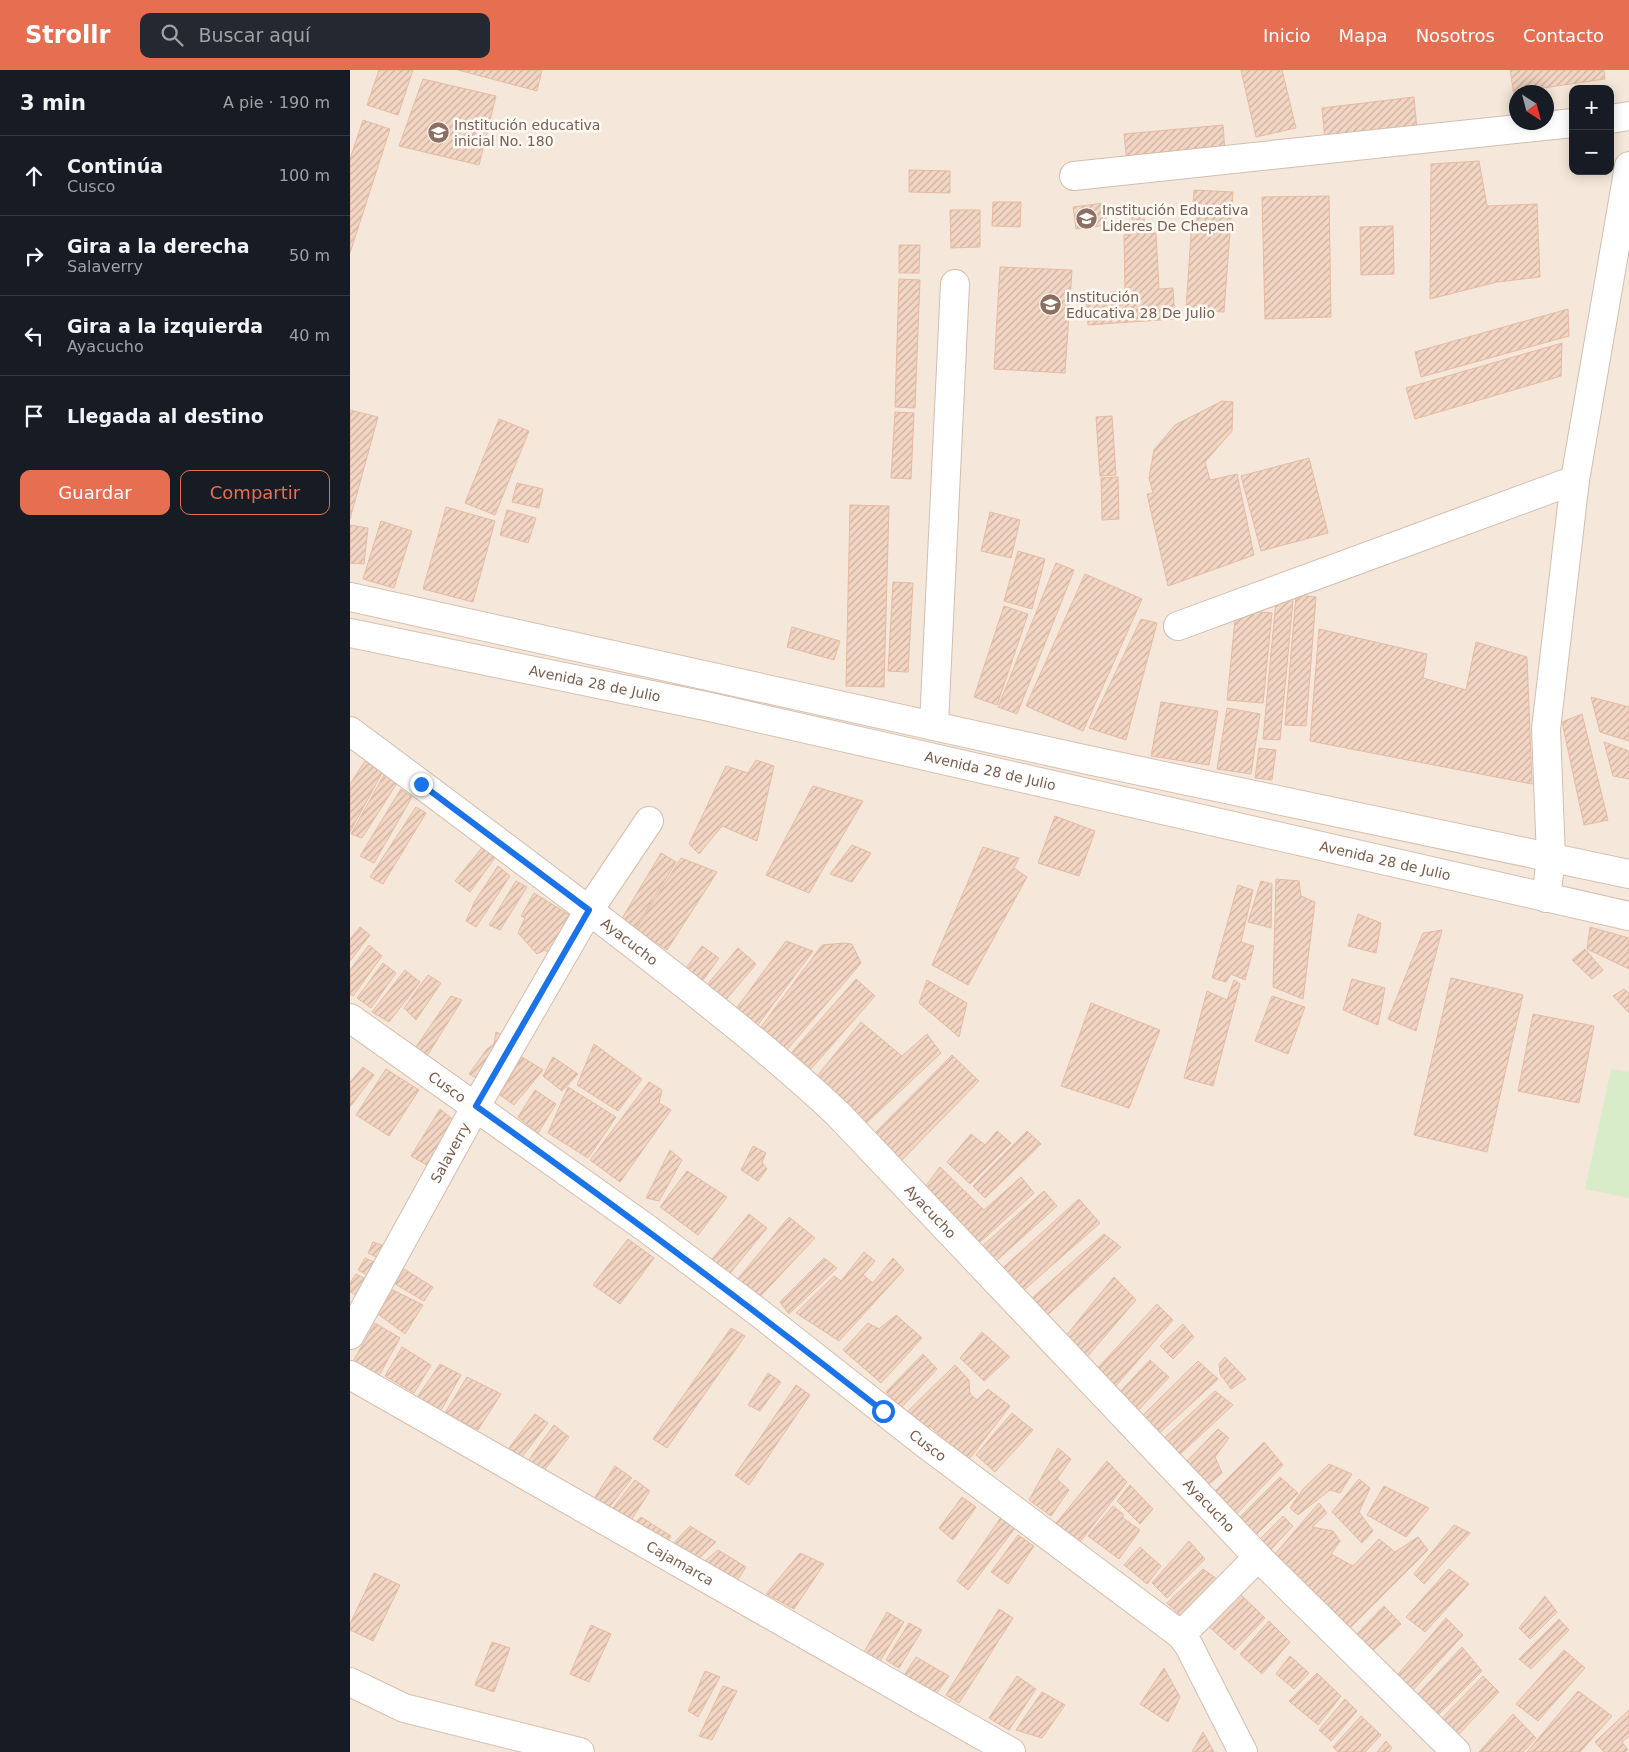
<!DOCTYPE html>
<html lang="es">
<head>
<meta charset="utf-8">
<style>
  :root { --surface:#171b24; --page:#242831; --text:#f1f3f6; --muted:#9ea1a6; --line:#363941; --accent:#e76f51 }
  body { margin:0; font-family:"DejaVu Sans",sans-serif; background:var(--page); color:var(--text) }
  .controls { position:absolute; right:15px; top:15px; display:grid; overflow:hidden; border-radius:10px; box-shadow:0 2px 12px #0003 }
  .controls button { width:45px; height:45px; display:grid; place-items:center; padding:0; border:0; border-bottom:1px solid var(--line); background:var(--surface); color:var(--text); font:25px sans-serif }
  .compass { position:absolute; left:1159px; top:15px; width:45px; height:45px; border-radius:50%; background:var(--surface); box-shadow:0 2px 12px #0003; rotate:144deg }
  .stop { position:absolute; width:15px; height:15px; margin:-11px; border:4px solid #1a73e8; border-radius:50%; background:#fff }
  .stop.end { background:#1a73e8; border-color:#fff; box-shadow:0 1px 5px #0008 }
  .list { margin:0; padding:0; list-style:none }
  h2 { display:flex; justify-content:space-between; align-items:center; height:65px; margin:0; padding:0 20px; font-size:21px }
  h2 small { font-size:16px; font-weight:400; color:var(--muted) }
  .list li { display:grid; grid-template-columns:32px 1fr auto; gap:15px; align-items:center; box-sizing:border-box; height:80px; padding:0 20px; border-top:1px solid var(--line) }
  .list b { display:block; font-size:19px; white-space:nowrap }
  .list p { margin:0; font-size:16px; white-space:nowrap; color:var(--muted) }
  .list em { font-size:16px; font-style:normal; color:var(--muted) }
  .actions { display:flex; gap:10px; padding:15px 20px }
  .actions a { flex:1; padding:11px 0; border:1px solid var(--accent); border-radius:10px; text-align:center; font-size:18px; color:var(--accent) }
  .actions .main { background:var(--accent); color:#fff }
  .icon { flex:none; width:28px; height:28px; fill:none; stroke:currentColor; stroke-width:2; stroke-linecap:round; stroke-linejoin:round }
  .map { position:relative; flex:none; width:1279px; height:1682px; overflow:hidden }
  header { display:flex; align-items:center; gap:30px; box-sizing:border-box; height:70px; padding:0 25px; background:var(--accent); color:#fff }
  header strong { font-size:24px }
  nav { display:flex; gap:28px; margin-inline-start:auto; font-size:18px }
  .search { width:350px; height:45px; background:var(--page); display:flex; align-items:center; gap:12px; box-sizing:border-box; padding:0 18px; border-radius:10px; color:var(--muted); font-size:19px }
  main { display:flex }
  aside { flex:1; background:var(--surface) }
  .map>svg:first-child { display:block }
  .residential { fill:#f5e8da; fill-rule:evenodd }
  .pitch { fill:#d8ecc9 }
  .building { fill:url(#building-hatch); stroke:#e6bba3 }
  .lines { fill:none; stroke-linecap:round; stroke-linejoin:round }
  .street-casing { stroke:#d1beb0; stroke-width:30 }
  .secondary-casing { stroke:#d6c0b0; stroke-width:30 }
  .street { stroke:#fff; stroke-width:28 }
  .secondary { stroke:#fff; stroke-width:28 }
  .route { stroke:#1a73e8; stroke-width:6 }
  .labels { text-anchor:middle; stroke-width:5; stroke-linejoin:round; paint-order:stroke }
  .education-label { font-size:14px; fill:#785e54; stroke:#fffaf3; text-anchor:start }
  .street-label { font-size:14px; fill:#7a5c4d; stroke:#fffaf3 }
</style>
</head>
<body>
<header>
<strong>Strollr</strong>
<div class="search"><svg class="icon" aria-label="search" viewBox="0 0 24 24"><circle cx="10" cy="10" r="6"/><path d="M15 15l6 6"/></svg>Buscar aquí</div>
<nav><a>Inicio</a><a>Mapa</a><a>Nosotros</a><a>Contacto</a></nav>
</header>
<main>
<aside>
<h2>3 min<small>A pie · 190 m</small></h2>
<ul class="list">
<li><svg class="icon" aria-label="ahead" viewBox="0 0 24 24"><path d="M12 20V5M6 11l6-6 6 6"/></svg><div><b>Continúa</b><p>Cusco</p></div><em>100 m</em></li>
<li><svg class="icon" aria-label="right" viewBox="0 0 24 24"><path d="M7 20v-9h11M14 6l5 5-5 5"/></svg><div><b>Gira a la derecha</b><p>Salaverry</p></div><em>50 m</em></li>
<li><svg class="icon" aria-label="left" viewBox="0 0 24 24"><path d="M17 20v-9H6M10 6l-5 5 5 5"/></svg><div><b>Gira a la izquierda</b><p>Ayacucho</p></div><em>40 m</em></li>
<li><svg class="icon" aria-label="arrive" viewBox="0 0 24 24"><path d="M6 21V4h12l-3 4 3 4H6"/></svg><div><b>Llegada al destino</b></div></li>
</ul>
<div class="actions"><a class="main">Guardar</a><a>Compartir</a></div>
</aside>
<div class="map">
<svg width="1279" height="1682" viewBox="0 0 1279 1682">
  <defs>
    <pattern id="building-hatch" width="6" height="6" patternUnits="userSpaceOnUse" patternTransform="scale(1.25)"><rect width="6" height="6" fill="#f3d5c3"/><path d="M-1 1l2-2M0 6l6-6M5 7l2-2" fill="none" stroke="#cab0a1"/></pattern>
  </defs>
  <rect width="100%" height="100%" fill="#fdf6ec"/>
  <!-- residential -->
  <path class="residential" d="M0 0H1279V1682H0ZM1223 19H1260V101H1223ZM1166 22H1196V52H1166Z"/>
  <!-- pitch -->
  <polygon class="pitch" points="1261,999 1279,1002 1279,1128 1235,1119"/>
  <!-- building -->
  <g class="building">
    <polygon points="29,0 63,0 48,45 17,35"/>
    <polygon points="108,0 192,0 187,21"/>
    <polygon points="891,0 932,0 946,58 906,67"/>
    <polygon points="1160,0 1254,0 1255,9 1166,22 1164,25"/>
    <polygon points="73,9 146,26 129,95 49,76"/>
    <polygon points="1064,27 1067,60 975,71 972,38"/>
    <polygon points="13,50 40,59 0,183 0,89"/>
    <polygon points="873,55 875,82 777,92 774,64"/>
    <polygon points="1129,91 1137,136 1187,134 1190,207 1147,212 1080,229 1081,94"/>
    <polygon points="559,100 600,101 600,123 559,122"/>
    <polygon points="844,120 883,122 874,242 836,239"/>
    <polygon points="979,126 981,247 915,249 912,127"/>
    <polygon points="643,132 671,132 670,157 642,156"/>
    <polygon points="754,133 757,155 726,159 723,137"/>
    <polygon points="793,135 795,164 806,163 809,219 823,218 825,249 738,255 736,224 775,221 774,165 783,164 781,136"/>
    <polygon points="600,140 630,140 630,177 601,178"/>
    <polygon points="1043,156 1044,204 1011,205 1010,157"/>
    <polygon points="549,175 570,175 569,203 549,203"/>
    <polygon points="650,197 722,200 715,303 644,299"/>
    <polygon points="549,209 570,210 565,338 545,337"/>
    <polygon points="1218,239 1219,266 1071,307 1065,282"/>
    <polygon points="1212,273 1211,306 1065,349 1056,318"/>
    <polygon points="872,331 883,332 882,361 855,392 860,410 887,404 904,485 818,516 797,424 803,423 799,408 804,380 825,355"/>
    <polygon points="0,340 28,347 0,449"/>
    <polygon points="545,342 564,343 561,409 541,408"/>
    <polygon points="762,346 766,405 750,406 746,347"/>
    <polygon points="149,349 179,361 145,445 115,433"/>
    <polygon points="959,388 978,463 911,481 891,406"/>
    <polygon points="768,407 769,449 752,450 751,408"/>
    <polygon points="167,413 193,419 189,438 162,432"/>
    <polygon points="500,435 539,436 534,617 496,616"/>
    <polygon points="96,437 145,451 123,532 73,519"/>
    <polygon points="157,440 186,448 178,473 150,465"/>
    <polygon points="640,442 670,450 661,488 631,481"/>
    <polygon points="31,451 62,461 44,518 13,509"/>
    <polygon points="0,455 18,458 14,494 0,493"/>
    <polygon points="668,481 695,489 682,539 654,531"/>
    <polygon points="706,493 724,500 667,644 648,637"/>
    <polygon points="735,504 792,529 733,661 676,636"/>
    <polygon points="543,512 563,513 558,602 538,601"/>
    <polygon points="946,525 966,527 956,656 935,655"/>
    <polygon points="926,530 943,531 930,670 913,669"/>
    <polygon points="654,536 678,544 647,635 624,627"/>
    <polygon points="886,540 922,543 913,633 877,630"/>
    <polygon points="791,549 807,553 776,670 739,658"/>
    <polygon points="442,557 490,571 484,590 437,577"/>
    <polygon points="969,559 1077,584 1073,608 1116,620 1126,572 1177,587 1182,714 960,671"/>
    <polygon points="1241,627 1279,637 1279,671 1250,662"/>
    <polygon points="811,632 868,641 859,695 801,686"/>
    <polygon points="877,638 910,644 901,704 867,699"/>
    <polygon points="1232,644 1258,750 1234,755 1212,652"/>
    <polygon points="1254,672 1279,681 1279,709 1263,706"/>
    <polygon points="909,678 926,680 922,710 905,708"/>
    <polygon points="406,690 424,696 407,771 372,756 349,784 339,774 376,696 398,703"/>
    <polygon points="15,691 32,703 0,762 0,714"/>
    <polygon points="35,703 47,713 12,768 1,764"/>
    <polygon points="463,716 513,731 459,823 416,805"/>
    <polygon points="51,719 62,727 24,793 10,786"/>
    <polygon points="66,737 76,743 33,814 20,807"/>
    <polygon points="705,746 745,761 729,806 688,793"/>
    <polygon points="135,774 147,785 120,822 105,811"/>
    <polygon points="502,775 521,783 502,812 480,804"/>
    <polygon points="633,777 669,788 664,798 677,807 618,915 582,895"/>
    <polygon points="311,783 326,792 285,859 271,850"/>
    <polygon points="331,788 367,802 317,880 286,859"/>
    <polygon points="148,796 160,806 126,857 116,851 125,831"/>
    <polygon points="926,809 949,811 951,826 965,832 953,929 923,917"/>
    <polygon points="166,811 177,817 150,860 139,855"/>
    <polygon points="911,811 922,814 921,858 898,852"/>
    <polygon points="888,815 903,820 891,872 904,876 895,910 881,904 876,912 862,908"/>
    <polygon points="184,823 221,846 203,888 195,880 187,884 168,863 175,848 171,846"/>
    <polygon points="1008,844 1031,853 1026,883 998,876"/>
    <polygon points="10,857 20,865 0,891 0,869"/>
    <polygon points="1240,857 1279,868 1279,899 1237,879"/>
    <polygon points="1092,860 1066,961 1038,949 1073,863"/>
    <polygon points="436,871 463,881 407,956 380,947"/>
    <polygon points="494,873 502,874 511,893 436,981 411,957 472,875"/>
    <polygon points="19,875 32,886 3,926 0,924 0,900"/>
    <polygon points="352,876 369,888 351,913 334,901"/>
    <polygon points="388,878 406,894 375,931 356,916"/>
    <polygon points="1235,879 1253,900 1242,909 1222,890"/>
    <polygon points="33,893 46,903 21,938 7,928"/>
    <polygon points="55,900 70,912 39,952 22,942"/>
    <polygon points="78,905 91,913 66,950 54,938"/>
    <polygon points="1101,908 1173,925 1137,1082 1064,1065"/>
    <polygon points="506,909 525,926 461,999 442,982"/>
    <polygon points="1002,909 1035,918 1028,955 993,940"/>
    <polygon points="577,910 617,933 609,967 569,933"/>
    <polygon points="884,910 890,914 863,1016 834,1008 857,921 877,930"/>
    <polygon points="1274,919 1279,923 1279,943 1263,926"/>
    <polygon points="101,926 112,930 77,986 66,977"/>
    <polygon points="922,926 955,937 938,984 905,971"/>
    <polygon points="741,933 810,960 779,1038 711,1016"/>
    <polygon points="1183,944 1244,956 1229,1033 1168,1021"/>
    <polygon points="511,952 552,986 577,964 591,983 512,1057 463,1011"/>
    <polygon points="146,962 156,966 128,1009 119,1004 137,979 144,974"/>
    <polygon points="244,974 292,1009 268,1041 227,1015"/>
    <polygon points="602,985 629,1011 551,1091 524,1064"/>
    <polygon points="172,987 193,1000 164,1035 150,1025"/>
    <polygon points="203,987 228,1004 212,1021 193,1006"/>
    <polygon points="13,997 24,1005 0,1037 0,1012"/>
    <polygon points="36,999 69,1020 39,1066 6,1045"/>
    <polygon points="299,1012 312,1020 309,1033 321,1040 270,1112 240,1090"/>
    <polygon points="218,1017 266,1047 238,1088 198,1063"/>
    <polygon points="185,1020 206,1034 188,1063 168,1047"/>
    <polygon points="90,1039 107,1053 80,1097 61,1086"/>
    <polygon points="647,1061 661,1073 620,1114 597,1092 621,1064 635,1075"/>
    <polygon points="677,1061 691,1074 635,1128 623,1116"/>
    <polygon points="403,1076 416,1083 412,1092 417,1099 408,1111 391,1100"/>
    <polygon points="320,1080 332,1090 309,1131 296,1128"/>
    <polygon points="590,1097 634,1140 671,1107 684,1123 628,1174 575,1117"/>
    <polygon points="337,1101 377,1127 348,1165 310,1137"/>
    <polygon points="694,1121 707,1136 644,1193 630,1178"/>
    <polygon points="729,1129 750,1153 666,1227 646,1204"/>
    <polygon points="399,1144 417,1158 372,1213 354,1199"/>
    <polygon points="439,1147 465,1168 406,1231 382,1216"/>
    <polygon points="754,1164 771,1177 689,1253 674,1235"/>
    <polygon points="278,1169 304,1188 270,1234 243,1215"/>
    <polygon points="23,1172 40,1178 35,1191 18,1183"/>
    <polygon points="514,1182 525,1191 513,1205 523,1213 543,1188 554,1200 489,1271 446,1243 484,1206 491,1211"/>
    <polygon points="15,1188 33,1196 26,1210 8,1200"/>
    <polygon points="474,1188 487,1198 439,1244 430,1232"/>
    <polygon points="54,1199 83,1217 74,1231 45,1214"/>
    <polygon points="6,1204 22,1212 14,1229 0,1222 0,1213"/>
    <polygon points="764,1207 786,1230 736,1288 715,1267"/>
    <polygon points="43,1220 73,1235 55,1264 28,1244"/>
    <polygon points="807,1234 823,1250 763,1319 744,1302"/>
    <polygon points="546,1245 572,1268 531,1313 493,1280 518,1253 529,1259"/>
    <polygon points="25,1253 50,1268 27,1309 2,1293"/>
    <polygon points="833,1254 844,1267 823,1289 810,1276"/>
    <polygon points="381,1258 395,1266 317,1378 303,1369"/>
    <polygon points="632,1262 660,1287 634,1311 610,1288"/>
    <polygon points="52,1277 81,1295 64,1323 35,1306"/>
    <polygon points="573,1284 587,1299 551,1338 536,1322"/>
    <polygon points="875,1287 896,1309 881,1319 870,1304 869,1294"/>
    <polygon points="800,1290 819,1307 784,1345 766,1326"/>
    <polygon points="848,1291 868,1309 804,1368 790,1348"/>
    <polygon points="90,1294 111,1305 90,1342 66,1329"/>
    <polygon points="605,1295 619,1310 620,1324 627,1330 638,1319 660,1336 613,1397 589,1375 593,1368 580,1356 569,1368 552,1347"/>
    <polygon points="418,1303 431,1312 410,1341 398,1335"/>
    <polygon points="117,1307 151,1324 128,1360 95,1343"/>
    <polygon points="446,1315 460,1325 399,1415 385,1405"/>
    <polygon points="865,1321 883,1335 828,1386 811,1371"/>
    <polygon points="662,1343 683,1360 645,1402 626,1385"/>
    <polygon points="185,1344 198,1353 172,1387 159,1378"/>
    <polygon points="204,1355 219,1367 193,1402 178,1391"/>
    <polygon points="868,1359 879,1368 865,1387 872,1403 853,1419 833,1395"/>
    <polygon points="914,1372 933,1395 877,1454 857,1429"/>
    <polygon points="708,1378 721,1389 707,1409 719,1420 701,1446 679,1430"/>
    <polygon points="757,1391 777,1412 730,1472 703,1457"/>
    <polygon points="979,1394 1002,1404 990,1423 980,1420 948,1445 940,1438 953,1419"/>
    <polygon points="265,1396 282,1408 258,1439 245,1427"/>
    <polygon points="930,1407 948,1423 905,1466 889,1448"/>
    <polygon points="1009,1409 1020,1418 1009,1442 1023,1461 1012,1473 982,1442"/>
    <polygon points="285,1410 300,1421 278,1455 259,1443"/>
    <polygon points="780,1415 803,1439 790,1454 767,1431"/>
    <polygon points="1034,1416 1079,1438 1056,1467 1017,1445"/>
    <polygon points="612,1427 626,1437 603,1470 589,1458"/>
    <polygon points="969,1433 977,1443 962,1457 983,1461 990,1471 981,1484 1003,1496 1029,1469 1045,1482 1068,1467 1078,1480 994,1564 918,1492"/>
    <polygon points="763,1436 773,1444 773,1448 790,1460 769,1489 738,1466"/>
    <polygon points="654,1443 668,1454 618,1520 607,1511"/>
    <polygon points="933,1446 943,1456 915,1486 904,1475"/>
    <polygon points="291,1447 321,1466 314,1478 282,1456"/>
    <polygon points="1104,1455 1120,1463 1074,1514 1064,1504"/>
    <polygon points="340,1456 366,1472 345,1492 319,1478"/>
    <polygon points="668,1465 684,1476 658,1514 641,1502"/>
    <polygon points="839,1471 855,1489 817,1528 802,1513"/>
    <polygon points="790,1477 811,1496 797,1514 774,1495"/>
    <polygon points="368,1480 396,1497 383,1517 349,1496"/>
    <polygon points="450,1483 474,1494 444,1539 416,1524"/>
    <polygon points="853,1499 874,1514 837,1552 817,1533"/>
    <polygon points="1099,1499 1119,1514 1075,1562 1056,1547"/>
    <polygon points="24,1503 50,1515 23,1571 0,1560 0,1554"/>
    <polygon points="887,1521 915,1548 885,1580 856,1554"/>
    <polygon points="1195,1526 1207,1542 1180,1569 1169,1558"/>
    <polygon points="1034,1536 1051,1554 1017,1586 1003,1568"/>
    <polygon points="649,1539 663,1548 609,1633 596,1625"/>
    <polygon points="537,1542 554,1552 530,1591 514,1582"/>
    <polygon points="1096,1548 1113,1565 1062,1621 1044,1609"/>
    <polygon points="1209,1549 1219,1560 1181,1599 1169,1589"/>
    <polygon points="919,1551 940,1572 912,1604 890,1584"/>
    <polygon points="559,1553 572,1560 549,1598 536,1590"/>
    <polygon points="241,1555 261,1564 239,1612 220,1604"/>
    <polygon points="142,1572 160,1578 144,1622 125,1615"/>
    <polygon points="1112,1577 1132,1601 1086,1647 1066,1626"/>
    <polygon points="1214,1580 1235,1598 1188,1651 1166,1634"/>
    <polygon points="940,1586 959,1603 944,1619 926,1604"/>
    <polygon points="566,1587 599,1606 586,1624 553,1607"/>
    <polygon points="814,1598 830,1627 818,1652 790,1634"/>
    <polygon points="355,1601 370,1607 348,1647 338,1641"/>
    <polygon points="967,1603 991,1626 968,1655 939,1631"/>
    <polygon points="667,1606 686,1619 659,1660 639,1648"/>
    <polygon points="1133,1606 1149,1622 1106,1667 1088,1652"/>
    <polygon points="373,1616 387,1621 362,1670 349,1666"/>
    <polygon points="1228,1621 1262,1646 1230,1682 1177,1682"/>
    <polygon points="692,1622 715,1635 692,1668 666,1660"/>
    <polygon points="995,1629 1007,1641 981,1671 969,1660"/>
    <polygon points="1279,1640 1279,1666 1272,1672 1278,1680 1275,1682 1254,1682 1245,1672"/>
    <polygon points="1163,1644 1186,1668 1173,1682 1129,1682"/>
    <polygon points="1011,1646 1031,1665 1015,1682 988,1682 983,1677"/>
    <polygon points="853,1662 864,1682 842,1682"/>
    <polygon points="1036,1671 1042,1678 1039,1682 1027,1682"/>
  </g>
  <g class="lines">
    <defs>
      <g id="street">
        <polyline points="1260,49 1279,46"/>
        <polyline points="724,106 1223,53"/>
        <polyline points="828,556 1225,410"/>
        <polyline points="584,654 605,214"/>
        <path id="s1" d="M0 661C98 734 196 807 293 882 360 934 426 986 488 1044L908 1487 1106 1682"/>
        <polyline points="1196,828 1201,788 1196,659 1225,410 1279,96"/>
        <path id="s2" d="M0 948 296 1158 408 1242 573 1372 831 1565 839 1576 893 1682"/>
        <path id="s3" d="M0 1265 126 1036 239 840 299 751"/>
        <path id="s4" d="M0 1305 661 1682"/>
        <polyline points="831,1565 908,1487"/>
      </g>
      <g id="secondary">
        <polyline points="0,527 738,690 1279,804"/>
        <path id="s5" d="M0 563 360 637 1279 846"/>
        <polyline points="0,1612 54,1638 230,1682"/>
      </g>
    </defs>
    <!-- street casing -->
    <use href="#street" class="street-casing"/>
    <!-- secondary casing -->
    <use href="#secondary" class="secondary-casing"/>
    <!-- street -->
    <use href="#street" class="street"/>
    <!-- secondary -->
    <use href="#secondary" class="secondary"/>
  </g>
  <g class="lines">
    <!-- route -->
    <path class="route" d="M71 714 239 840 126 1036C264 1135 400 1236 533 1341"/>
  </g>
  <!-- icons -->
  <defs>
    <symbol id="school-disc" viewBox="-11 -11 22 22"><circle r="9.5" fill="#8d6e63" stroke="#fffaf3"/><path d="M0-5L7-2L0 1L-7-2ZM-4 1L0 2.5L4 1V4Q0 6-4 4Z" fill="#fff"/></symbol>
  </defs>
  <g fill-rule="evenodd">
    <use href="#school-disc" x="76" y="50" width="25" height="25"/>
    <use href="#school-disc" x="724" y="136" width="25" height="25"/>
    <use href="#school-disc" x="688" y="222" width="25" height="25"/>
  </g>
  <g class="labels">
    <!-- education labels -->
    <g class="education-label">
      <text x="104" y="60">Institución educativa<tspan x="104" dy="16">inicial No. 180</tspan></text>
      <text x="752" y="145">Institución Educativa<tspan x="752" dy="16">Lideres De Chepen</tspan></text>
      <text x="716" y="232">Institución<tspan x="716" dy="16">Educativa 28 De Julio</tspan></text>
    </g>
    <!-- street labels -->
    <g class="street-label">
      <text dy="5" stroke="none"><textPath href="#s5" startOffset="250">Avenida 28 de Julio</textPath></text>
      <text dy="5" stroke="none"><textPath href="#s5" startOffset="655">Avenida 28 de Julio</textPath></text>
      <text dy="5" stroke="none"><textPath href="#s5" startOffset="1060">Avenida 28 de Julio</textPath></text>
      <text dy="5" stroke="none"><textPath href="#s1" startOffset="350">Ayacucho</textPath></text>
      <text dy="5" stroke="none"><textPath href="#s2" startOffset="119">Cusco</textPath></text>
      <text dy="5" stroke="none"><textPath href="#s3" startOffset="208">Salaverry</textPath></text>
      <text dy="5" stroke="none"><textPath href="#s1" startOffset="755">Ayacucho</textPath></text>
      <text dy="5" stroke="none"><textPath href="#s2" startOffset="719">Cusco</textPath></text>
      <text dy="5" stroke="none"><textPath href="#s1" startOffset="1160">Ayacucho</textPath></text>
      <text dy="5" stroke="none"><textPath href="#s4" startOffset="380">Cajamarca</textPath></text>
    </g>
  </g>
</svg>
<div class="controls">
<button>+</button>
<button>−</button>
</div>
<svg class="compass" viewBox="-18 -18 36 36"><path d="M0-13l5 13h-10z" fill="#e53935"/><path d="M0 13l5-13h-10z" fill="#9ea1a6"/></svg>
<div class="stop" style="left:533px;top:1341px"></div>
<div class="stop end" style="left:71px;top:714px"></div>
</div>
</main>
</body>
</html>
